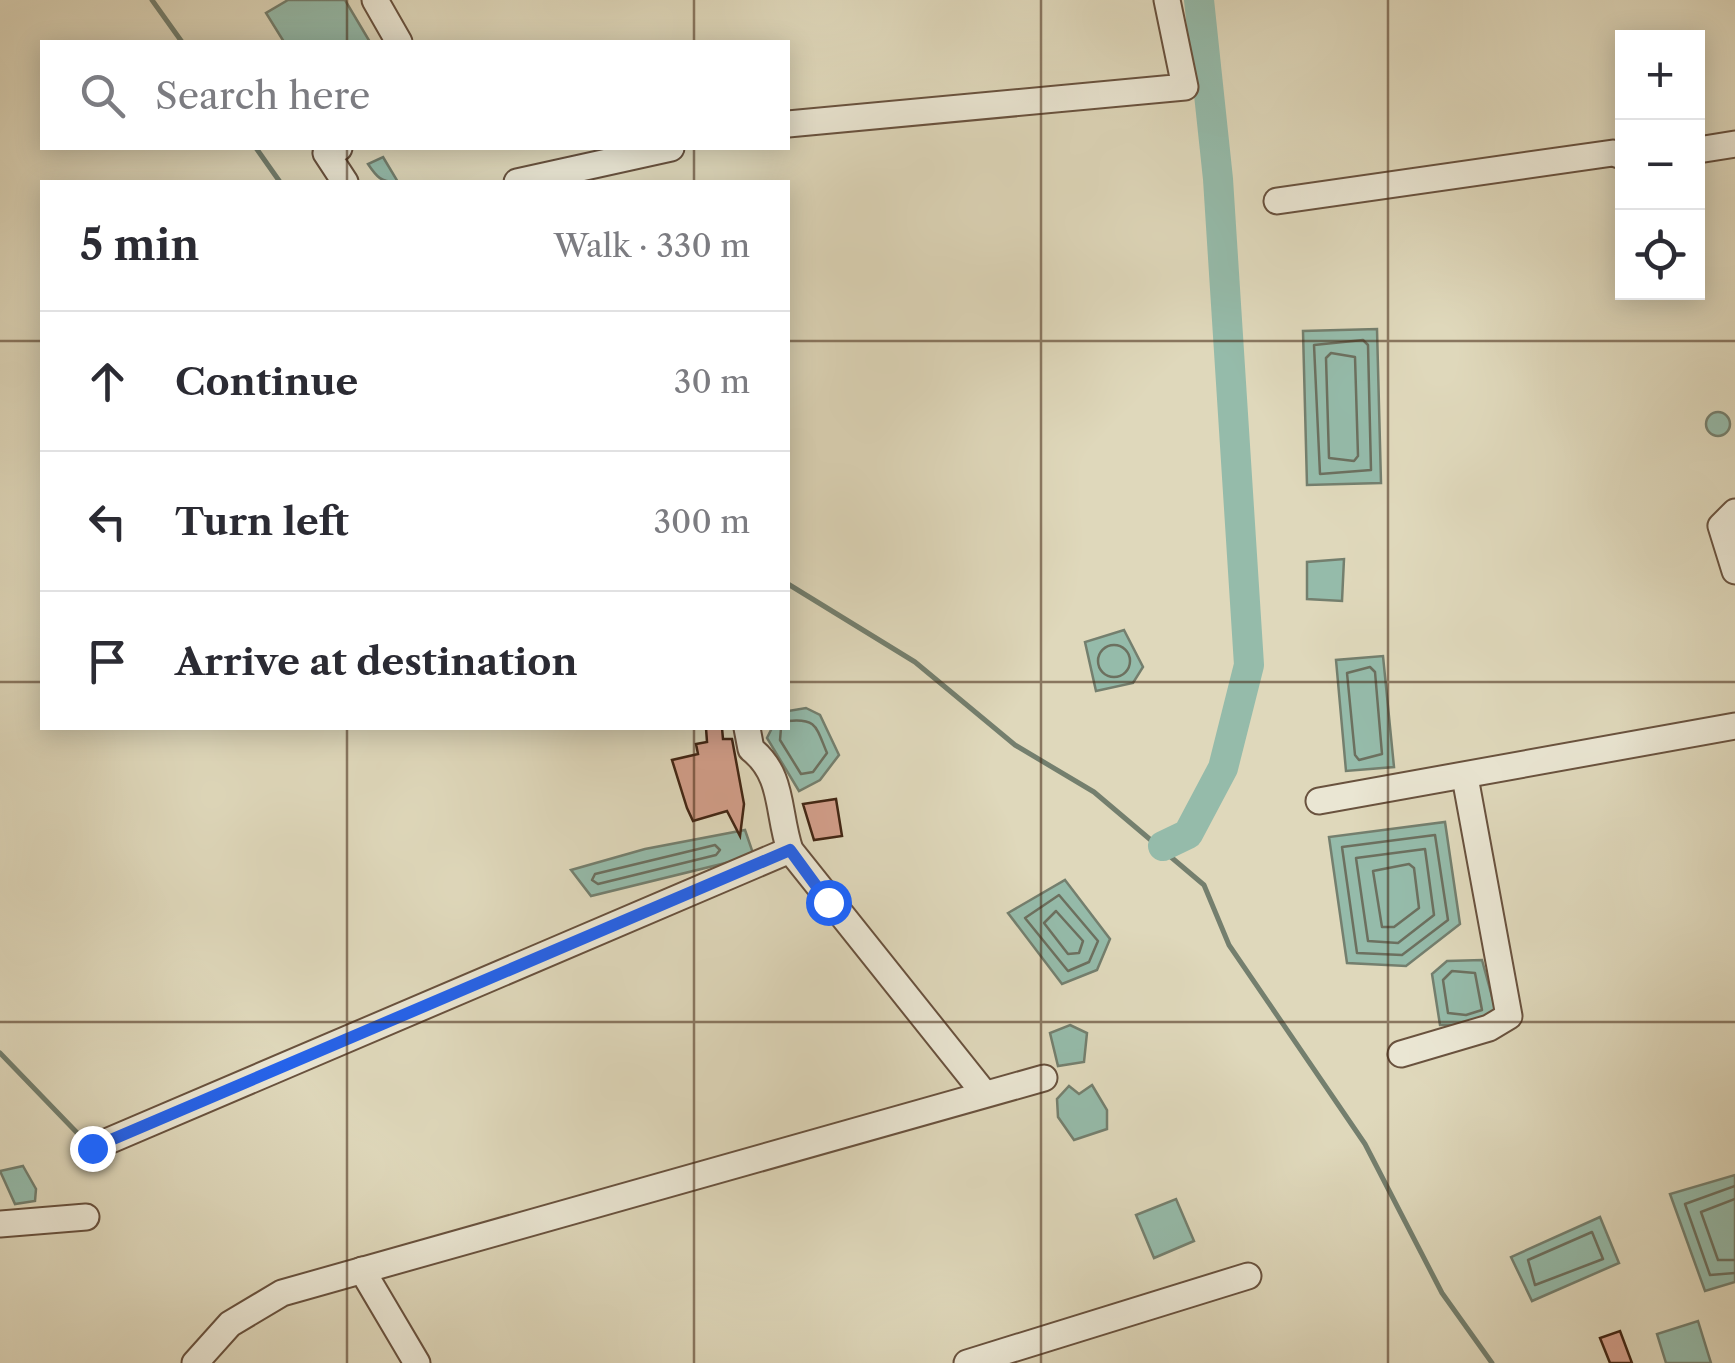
<!DOCTYPE html>
<html lang="en">
<head>
<meta charset="utf-8">
<style>
  :root { --surface:#fff; --page:#f7f7f7; --text:#2b2b33; --muted:#7c7c81; --line:#e1e1e2 }
  body { margin:0; font-family:"Libre Caslon Text",serif; background:var(--page); color:var(--text) }
  .controls { position:absolute; right:30px; top:30px; display:grid; overflow:hidden; border-radius:0px; box-shadow:0 5px 25px #0003 }
  .controls button { width:90px; height:90px; display:grid; place-items:center; padding:0; border:0; border-bottom:2px solid var(--line); background:var(--surface); color:var(--text); font:50px sans-serif }
  .stop { position:absolute; width:30px; height:30px; margin:-22px; border:8px solid #2563eb; border-radius:50%; background:#fff }
  .stop.end { background:#2563eb; border-color:#fff; box-shadow:0 2px 10px #0008 }
  .list { margin:0; padding:0; list-style:none }
  h2 { display:flex; justify-content:space-between; align-items:center; height:130px; margin:0; padding:0 40px; font-size:42px }
  h2 small { font-size:32px; font-weight:400; color:var(--muted) }
  .list li { display:grid; grid-template-columns:65px 1fr auto; gap:30px; align-items:center; box-sizing:border-box; height:140px; padding:0 40px; border-top:2px solid var(--line) }
  .list b { display:block; font-size:38px; white-space:nowrap }
  .list em { font-size:32px; font-style:normal; color:var(--muted) }
  .icon { flex:none; width:55px; height:55px; fill:none; stroke:currentColor; stroke-width:2; stroke-linecap:round; stroke-linejoin:round }
  .map { position:relative; flex:none; width:1735px; height:1363px; overflow:hidden }
  .search { position:absolute; background:var(--surface); box-shadow:0 5px 25px #0003; left:40px; top:40px; width:750px; height:110px; display:flex; align-items:center; gap:25px; box-sizing:border-box; padding:0 35px; border-radius:0px; color:var(--muted); font-size:38px }
  .panel { position:absolute; background:var(--surface); box-shadow:0 5px 25px #0003; left:40px; top:180px; width:750px; height:550px; border-radius:0px }
  .map>svg:first-child { display:block }
  .water { fill:#95bbaa; stroke:#747f6e; stroke-width:2.5 }
  .lines { fill:none; stroke-linecap:round; stroke-linejoin:round }
  .shore { stroke:#6c705f; stroke-width:2.5 }
  .stream { stroke:#747f6e; stroke-width:5 }
  .river { stroke:#95bbaa; stroke-width:30 }
  .building { fill:#d39f8b; stroke:#422614; stroke-width:2.5 }
  .minor-casing { stroke:#69523e; stroke-width:29 }
  .minor { stroke:#eae6d3; stroke-width:25 }
  .route { stroke:#2563eb; stroke-width:12 }
  .grid { fill:none; stroke:#422614; stroke-width:2.5; stroke-opacity:0.55 }
</style>
</head>
<body>
<div class="map">
<svg width="1735" height="1363" viewBox="0 0 1735 1363">
  <rect width="100%" height="100%" fill="#dfd8bb"/>
  <filter id="stains"><feTurbulence type="fractalNoise" baseFrequency=".002" numOctaves="4"/><feColorMatrix values="0 0 0 0 .2 0 0 0 0 .09 0 0 0 0 .02 0 0 0 .5 -.17"/></filter>
  <radialGradient id="worn" r=".72"><stop offset=".6" stop-color="#630" stop-opacity="0"/><stop offset="1" stop-color="#630" stop-opacity=".3"/></radialGradient>
  <!-- water -->
  <g class="water">
    <polygon points="288,0 345,0 370,42 284,42 266,13"/>
    <path d="M383 157 398 182C381 183 376 176 368 164Z"/>
    <polygon points="1377,329 1381,483 1307,485 1303,331"/>
    <circle cx="1718" cy="424" r="12"/>
    <polygon points="1344,559 1342,601 1307,599 1307,562"/>
    <polygon points="1124,630 1143,667 1133,683 1096,691 1085,642"/>
    <polygon points="1383,656 1394,767 1346,771 1336,660"/>
    <polygon points="806,708 820,715 839,755 820,780 799,791 767,738 772,728 788,728 788,711"/>
    <polygon points="1445,822 1460,924 1406,966 1347,963 1329,837"/>
    <polygon points="745,830 754,856 591,896 571,870 645,849"/>
    <polygon points="1065,880 1110,939 1097,970 1062,984 1008,913"/>
    <polygon points="1482,960 1497,1015 1468,1025 1440,1025 1432,974 1447,961"/>
    <polygon points="1070,1025 1087,1033 1084,1062 1058,1066 1050,1033"/>
    <polygon points="1092,1085 1107,1110 1107,1129 1074,1140 1058,1117 1057,1099 1069,1086 1079,1094"/>
    <polygon points="23,1166 36,1189 35,1201 15,1204 0,1171"/>
    <polygon points="1735,1175 1735,1282 1705,1291 1670,1194"/>
    <polygon points="1176,1199 1194,1241 1154,1258 1136,1215"/>
    <polygon points="1600,1217 1619,1263 1532,1301 1511,1257"/>
    <polygon points="1698,1321 1711,1363 1666,1363 1657,1334"/>
  </g>
  <g class="lines">
    <!-- shore -->
    <g class="shore">
      <polygon points="1363,340 1368,345 1371,470 1320,474 1314,345"/>
      <polygon points="1331,353 1355,357 1358,456 1354,461 1329,458 1326,358"/>
      <circle cx="1114" cy="661" r="16"/>
      <polygon points="1370,667 1375,672 1382,754 1359,760 1355,755 1347,673"/>
      <path d="M781 728 780 740 801 774 813 772 827 753C816 727 817 718 788 721"/>
      <polygon points="1435,835 1448,920 1402,955 1357,953 1342,847"/>
      <polygon points="715,845 720,850 716,855 598,884 592,880 595,874"/>
      <polygon points="1425,849 1434,915 1398,943 1368,941 1356,858"/>
      <polygon points="1409,864 1414,868 1419,908 1394,927 1382,927 1373,871"/>
      <polygon points="1059,895 1098,941 1089,962 1068,971 1025,918"/>
      <polygon points="1056,911 1083,941 1079,953 1068,954 1044,923"/>
      <polygon points="1452,971 1475,973 1482,1010 1466,1015 1448,1013 1443,980"/>
      <polyline points="1735,1186 1685,1204 1710,1275 1735,1273"/>
      <polyline points="1735,1199 1701,1212 1718,1260 1735,1260"/>
      <polygon points="1592,1232 1603,1259 1535,1285 1528,1260"/>
    </g>
    <!-- stream -->
    <g class="stream">
      <polyline points="152,0 182,42"/>
      <polyline points="256,148 280,182"/>
      <polyline points="788,584 915,662 1015,745 1094,792 1204,885 1229,945 1365,1144 1442,1293 1492,1363"/>
      <polyline points="0,1053 85,1141"/>
    </g>
    <!-- river -->
    <polyline class="river" points="1163,846 1188,834 1223,768 1249,665 1218,179 1199,0"/>
  </g>
  <!-- building -->
  <g class="building">
    <polygon points="706,728 722,728 723,739 732,739 744,804 740,836 727,811 693,821 687,808 672,760 698,754 696,744 707,742"/>
    <polygon points="836,799 842,836 814,840 803,804"/>
    <polygon points="1620,1331 1632,1363 1610,1363 1600,1338"/>
  </g>
  <g class="lines">
    <defs>
      <g id="minor">
        <polyline points="375,0 399,42"/>
        <polyline points="788,124 1185,87 1167,0"/>
        <polyline points="339,148 326,153 345,182"/>
        <polyline points="1698,150 1735,144"/>
        <polyline points="517,182 671,148"/>
        <polyline points="1277,201 1613,153 1622,156"/>
        <polyline points="1735,512 1721,526 1735,571"/>
        <path d="M747 728 751 749C784 775 777 811 790 850L984 1093"/>
        <polyline points="1319,801 1735,726"/>
        <polyline points="1401,1054 1489,1028 1509,1016 1465,777"/>
        <polyline points="92,1148 790,850"/>
        <polyline points="0,1224 86,1217"/>
        <polyline points="362,1270 417,1363"/>
        <polyline points="195,1363 230,1324 282,1293 1044,1078"/>
        <polyline points="967,1363 1248,1276"/>
      </g>
    </defs>
    <!-- minor casing -->
    <use href="#minor" class="minor-casing"/>
    <!-- minor -->
    <use href="#minor" class="minor"/>
  </g>
  <g class="lines">
    <!-- route -->
    <polyline class="route" points="92,1148 790,850 828,902"/>
  </g>
  <!-- grid -->
  <path class="grid" d="M347 0V42M694 0V42M1041 0V1363M1388 0V1363M347 148V182M694 148V182M0 341H42M788 341H1735M0 682H42M788 682H1735M347 728V1363M694 728V1363M0 1022H1735"/>
  <rect width="100%" height="100%" filter="url(#stains)"/>
  <rect width="100%" height="100%" fill="url(#worn)"/>
</svg>
<div class="controls">
<button>+</button>
<button>−</button>
<button><svg class="icon" aria-label="locate" viewBox="0 0 24 24"><circle cx="12" cy="12" r="6"/><path d="M12 2v4M12 18v4M2 12h4M18 12h4"/></svg></button>
</div>
<div class="stop" style="left:828px;top:902px"></div>
<div class="stop end" style="left:92px;top:1148px"></div>
<div class="search"><svg class="icon" aria-label="search" viewBox="0 0 24 24"><circle cx="10" cy="10" r="6"/><path d="M15 15l6 6"/></svg>Search here</div>
<section class="panel">
<h2>5 min<small>Walk · 330 m</small></h2>
<ul class="list">
<li><svg class="icon" aria-label="ahead" viewBox="0 0 24 24"><path d="M12 20V5M6 11l6-6 6 6"/></svg><div><b>Continue</b></div><em>30 m</em></li>
<li><svg class="icon" aria-label="left" viewBox="0 0 24 24"><path d="M17 20v-9H6M10 6l-5 5 5 5"/></svg><div><b>Turn left</b></div><em>300 m</em></li>
<li><svg class="icon" aria-label="arrive" viewBox="0 0 24 24"><path d="M6 21V4h12l-3 4 3 4H6"/></svg><div><b>Arrive at destination</b></div></li>
</ul>
</section>
</div>
</body>
</html>
